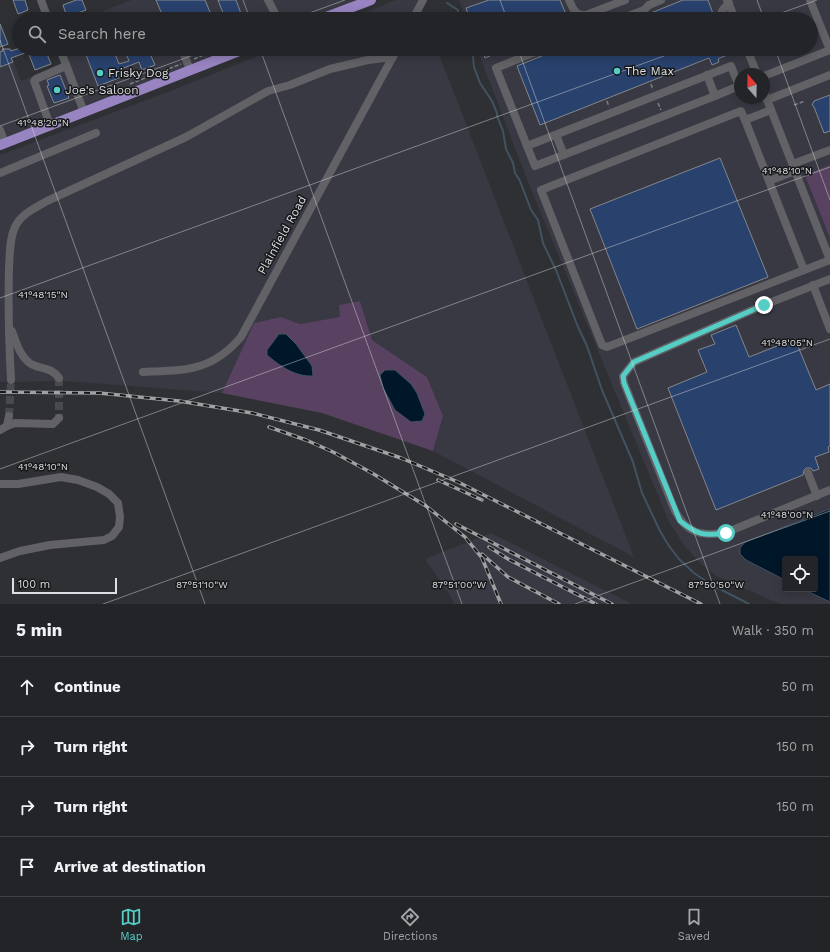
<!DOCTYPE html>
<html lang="en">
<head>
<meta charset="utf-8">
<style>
  :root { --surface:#232427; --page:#2f3033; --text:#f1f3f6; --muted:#a3a4a7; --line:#404144; --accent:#55cec6 }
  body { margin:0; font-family:"Work Sans",sans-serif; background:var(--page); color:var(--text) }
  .controls { position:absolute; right:12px; bottom:12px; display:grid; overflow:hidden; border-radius:4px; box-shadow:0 2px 10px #0003 }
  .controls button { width:36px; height:36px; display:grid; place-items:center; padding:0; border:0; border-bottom:1px solid var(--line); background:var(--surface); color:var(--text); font:20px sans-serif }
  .compass { position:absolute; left:734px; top:68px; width:36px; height:36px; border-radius:50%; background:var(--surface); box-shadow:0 2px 10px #0003; rotate:340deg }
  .scale { position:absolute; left:12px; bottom:10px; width:105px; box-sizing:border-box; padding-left:4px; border:2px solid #dddee1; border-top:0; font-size:11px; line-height:14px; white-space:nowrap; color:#dddee1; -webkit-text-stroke:3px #17181a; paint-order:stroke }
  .stop { position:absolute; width:12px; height:12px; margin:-9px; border:3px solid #55cec6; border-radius:50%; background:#fff }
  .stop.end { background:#55cec6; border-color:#fff; box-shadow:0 1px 4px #0008 }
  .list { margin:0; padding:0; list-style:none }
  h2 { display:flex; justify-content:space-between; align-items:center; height:52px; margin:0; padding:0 16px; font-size:17px }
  h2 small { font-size:13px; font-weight:400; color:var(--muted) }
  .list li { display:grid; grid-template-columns:26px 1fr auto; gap:12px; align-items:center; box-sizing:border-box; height:60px; padding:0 16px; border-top:1px solid var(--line) }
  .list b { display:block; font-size:15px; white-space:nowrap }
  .list em { font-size:13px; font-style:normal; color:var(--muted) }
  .icon { flex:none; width:22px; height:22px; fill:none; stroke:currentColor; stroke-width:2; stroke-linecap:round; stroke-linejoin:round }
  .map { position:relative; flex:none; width:830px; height:604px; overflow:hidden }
  .search { position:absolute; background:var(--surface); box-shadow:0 2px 10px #0003; left:12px; right:12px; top:12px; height:44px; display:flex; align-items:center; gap:10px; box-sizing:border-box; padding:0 14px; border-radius:22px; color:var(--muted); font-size:15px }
  .sheet { height:292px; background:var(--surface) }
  nav { display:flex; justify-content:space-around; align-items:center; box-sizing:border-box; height:56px; border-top:1px solid var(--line); background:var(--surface); font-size:11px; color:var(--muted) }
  nav a { display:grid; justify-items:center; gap:2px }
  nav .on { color:var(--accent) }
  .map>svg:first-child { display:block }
  .built { fill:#383943; fill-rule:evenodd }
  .green { fill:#594261 }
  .water { fill:#001629; stroke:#425260 }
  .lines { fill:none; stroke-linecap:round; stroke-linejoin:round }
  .stream { stroke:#425260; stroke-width:2 }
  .building { fill:#29416d; stroke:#84878b }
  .minor-tunnel { stroke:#494a4e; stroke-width:8; stroke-dasharray:8 4; stroke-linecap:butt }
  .path { stroke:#808184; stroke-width:1.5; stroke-dasharray:4 2; stroke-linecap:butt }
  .minor { stroke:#616166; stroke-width:8 }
  .major { stroke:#9884c1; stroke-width:10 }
  .rail-casing { stroke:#a0a1a4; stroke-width:3.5 }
  .rail { stroke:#17181a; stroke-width:2; stroke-dasharray:6; stroke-linecap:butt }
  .route { stroke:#55cec6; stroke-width:5 }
  .ticks { fill:none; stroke:#dddee1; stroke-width:1; stroke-opacity:0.45 }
  .poi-dot { fill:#55cec6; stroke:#17181a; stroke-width:1.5 }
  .labels { text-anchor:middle; stroke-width:3; stroke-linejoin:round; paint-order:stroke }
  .poi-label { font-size:12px; fill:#dddee1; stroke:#17181a; text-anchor:start }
  .street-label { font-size:12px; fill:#dddee1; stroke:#17181a }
  .ticks-label { font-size:10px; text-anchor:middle; fill:#dddee1; stroke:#17181a; stroke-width:3; stroke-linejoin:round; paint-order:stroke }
</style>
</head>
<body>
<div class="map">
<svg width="830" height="604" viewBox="0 0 830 604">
  <rect width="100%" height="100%" fill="#2f3034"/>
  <!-- built -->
  <g class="built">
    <polygon points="131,0 264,0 275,19 83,19"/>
    <polygon points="271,0 364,0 315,19 280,19"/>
    <polygon points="396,0 418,0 426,19 349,19"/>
    <path d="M459 0H830V604H780L716 576 699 562 684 545 669 522 528 182 477 49H811V19H466ZM740 74H764V98H740ZM785 559H815V589H785Z"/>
    <polygon points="0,47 2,51 8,48 21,81 64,64 81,110 0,142"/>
    <polygon points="62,49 237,49 85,109"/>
    <polygon points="275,49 437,49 634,557 433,451 443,416 427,377 372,340 360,301 339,305 341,317 300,324 281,317 254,323 222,393 66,381 0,382 0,155 168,92"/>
    <polygon points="491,533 632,604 454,604 450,595 425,559"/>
  </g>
  <!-- green -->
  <g class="green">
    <polygon points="830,165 830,238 805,175"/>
    <polygon points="360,301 372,340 427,377 443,416 433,451 322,413 222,393 254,323 281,317 300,324 340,317 339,305"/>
  </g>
  <!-- water -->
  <g class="water">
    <path d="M279 334H286L296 344 312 366 313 376C295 377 280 366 267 355V350Z"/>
    <polygon points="385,370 395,370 411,384 417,393 425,414 422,421 411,422 395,410 383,388 380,375"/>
    <polygon points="830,509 830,602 803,589 815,589 815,559 785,559 785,580 746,560 740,554 740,548 745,542"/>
  </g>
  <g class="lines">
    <!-- stream -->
    <g class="stream">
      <polyline points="447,3 458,10 459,19"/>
      <polyline points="469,49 473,57 474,67 480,83 492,101 497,113 497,116 503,131 506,149 513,163 515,173 520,181 531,210 538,220 543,243 556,270 578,327 587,346 602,390 633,462 642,493 660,531 669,546 679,559 694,573 710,584 749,604"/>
    </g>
  </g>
  <!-- building -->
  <g class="building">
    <polygon points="13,0 25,0 28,10 18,14"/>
    <polygon points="76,0 82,0 86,10 67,17 63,5"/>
    <polygon points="156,0 205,0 212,17 223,13 218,0 236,0 243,19 164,19"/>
    <polygon points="489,0 560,0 568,19 470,19 466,8"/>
    <polygon points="683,0 708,0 715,19 636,19"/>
    <polygon points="0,24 8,44 0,47"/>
    <polygon points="2,49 10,49 11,51 17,49 45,49 51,64 35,70 28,52 11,58 13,62 0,67 0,52 3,51"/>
    <polygon points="100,49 113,49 119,64 129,61 125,51 131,49 148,49 155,65 142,70 139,62 121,69 124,76 98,86 86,55"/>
    <polygon points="482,49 506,49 485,58"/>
    <polygon points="559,49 727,49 729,54 718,59 719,62 712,65 709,58 540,125 517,66"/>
    <polygon points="60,75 69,98 54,103 47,86 49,85 47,80"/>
    <polygon points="830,95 830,131 824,133 814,107 812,105 814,101"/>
    <polygon points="720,158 768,277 637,329 590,209"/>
    <polygon points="736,325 749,357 795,339 816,390 830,384 830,446 828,447 829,452 815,457 819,469 813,471 811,468 806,468 804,470 803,475 716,510 668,388 707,372 698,350 715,344 711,335"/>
  </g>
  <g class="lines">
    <!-- minor-tunnel -->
    <g class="minor-tunnel">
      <polyline points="59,378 59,418"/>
      <polyline points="9,416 11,380"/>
    </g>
    <!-- path -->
    <g class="path">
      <polyline points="194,59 218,49"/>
      <polyline points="130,84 181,64"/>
      <polyline points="651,84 653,90"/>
      <polyline points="607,101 609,107"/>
      <polyline points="658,103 661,110"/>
      <polyline points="794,105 805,101"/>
    </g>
    <!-- minor -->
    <g class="minor">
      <polyline points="41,0 48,19"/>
      <polyline points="268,0 278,19"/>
      <path d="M569 0C573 9 575 16 586 15L625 0"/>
      <polyline points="727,0 735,19"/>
      <polyline points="810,0 830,50"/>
      <polyline points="413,19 423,0"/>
      <polyline points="620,19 644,10 649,5 661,0"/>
      <path d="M722 19C719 12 724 8 729 3"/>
      <polyline points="60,49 84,112"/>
      <polyline points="182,49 190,70"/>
      <polyline points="747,49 757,74"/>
      <polyline points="707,75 715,96"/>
      <polyline points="764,76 830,50"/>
      <polyline points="739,86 731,66 527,146 535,166 715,96 739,86 740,86"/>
      <polyline points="764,92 830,260"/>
      <polyline points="767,100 830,75"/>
      <polyline points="771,110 745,120 741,111 541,190 602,345 607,347 830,260"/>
      <polyline points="745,120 804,270"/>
      <polyline points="50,125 34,81 36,79 66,66"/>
      <polyline points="0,130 5,143"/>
      <polyline points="556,135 564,155"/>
      <polyline points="527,146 496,68 543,49"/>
      <polyline points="793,164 830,150"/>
      <polyline points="0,173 96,133"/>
      <polyline points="769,181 795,171"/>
      <path d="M830 279 764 305 634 362 623 376 624 383 675 511C687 534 702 536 725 533L830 490"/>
      <polyline points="813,285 830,329"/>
      <path d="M12 331C16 342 20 357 31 364 42 370 50 366 59 378"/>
      <path d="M143 372C185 370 211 372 241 337L397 49"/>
      <path d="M11 380C9 343 8 306 9 269 10 255 9 240 15 227 21 214 35 208 47 201L186 137 268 91 290 85 330 69 368 60 393 57"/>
      <polyline points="7,426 15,423 53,424 59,418"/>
      <polyline points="0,430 7,426 9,416"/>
      <polyline points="808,473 817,496"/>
      <polyline points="0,484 18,484 61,477 78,480 97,487 109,494 118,503 120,517 119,527 112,536 104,540 50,545 20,551 0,558"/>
    </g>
    <!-- major -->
    <g class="major">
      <polyline points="321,19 371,0"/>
      <polyline points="0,145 244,49"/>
    </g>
    <defs>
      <g id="rail">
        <polyline points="0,392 99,393 179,401 252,413 319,430 401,458 458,482 701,604"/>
        <polyline points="269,427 306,440 333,452 372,473 426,506 465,537 482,558 501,604"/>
        <polyline points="438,480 482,500"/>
        <polyline points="456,524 612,604"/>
        <polyline points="489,547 508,559 596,604"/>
        <polyline points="482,554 508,577 559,604"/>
      </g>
    </defs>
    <!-- rail casing -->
    <use href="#rail" class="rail-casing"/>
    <!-- rail -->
    <use href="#rail" class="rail"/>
  </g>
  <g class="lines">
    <!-- route -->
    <path class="route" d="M726 533C703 536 698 535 680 521L624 383 623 376 634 362 764 305"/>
  </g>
  <!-- ticks -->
  <path class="ticks" d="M243 0 250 19M500 0 507 19M757 0 764 19M293 19 345 0M765 19 817 0M0 40 205 604M260 49 462 604M518 49 720 604M775 49 830 200M0 126 210 49M0 298 683 49M0 469 830 167M103 604 830 339M575 604 830 511"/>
  <!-- markers -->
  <g class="poi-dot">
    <circle cx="617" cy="71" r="4"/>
    <circle cx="100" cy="73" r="4"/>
    <circle cx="57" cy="90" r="4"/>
  </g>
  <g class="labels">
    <!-- poi labels -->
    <g class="poi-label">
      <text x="625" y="75">The Max</text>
      <text x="108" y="77">Frisky Dog</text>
      <text x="65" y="94">Joe's Saloon</text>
    </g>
    <!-- street labels -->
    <g class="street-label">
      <text transform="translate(282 235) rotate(-61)" y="4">Plainfield Road</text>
    </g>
  </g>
  <g class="ticks-label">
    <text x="43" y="126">41°48'20"N</text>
    <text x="787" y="174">41°48'10"N</text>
    <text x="43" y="298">41°48'15"N</text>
    <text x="787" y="346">41°48'05"N</text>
    <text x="43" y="470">41°48'10"N</text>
    <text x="787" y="518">41°48'00"N</text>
    <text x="202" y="588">87°51'10"W</text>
    <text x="459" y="588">87°51'00"W</text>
    <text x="716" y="588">87°50'50"W</text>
  </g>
</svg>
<div class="controls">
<button><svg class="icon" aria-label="locate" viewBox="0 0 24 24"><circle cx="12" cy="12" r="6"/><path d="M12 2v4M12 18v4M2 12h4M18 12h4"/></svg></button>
</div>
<svg class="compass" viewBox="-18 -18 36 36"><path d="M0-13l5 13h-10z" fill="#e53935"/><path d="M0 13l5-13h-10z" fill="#a3a4a7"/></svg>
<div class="scale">100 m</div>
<div class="stop" style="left:726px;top:533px"></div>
<div class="stop end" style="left:764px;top:305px"></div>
<div class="search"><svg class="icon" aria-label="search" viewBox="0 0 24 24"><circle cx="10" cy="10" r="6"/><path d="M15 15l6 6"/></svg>Search here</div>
</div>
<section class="sheet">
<h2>5 min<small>Walk · 350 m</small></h2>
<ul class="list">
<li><svg class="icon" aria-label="ahead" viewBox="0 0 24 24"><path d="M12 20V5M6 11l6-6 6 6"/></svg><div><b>Continue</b></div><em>50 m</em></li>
<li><svg class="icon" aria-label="right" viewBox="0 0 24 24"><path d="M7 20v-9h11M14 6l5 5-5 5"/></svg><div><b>Turn right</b></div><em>150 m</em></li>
<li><svg class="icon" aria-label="right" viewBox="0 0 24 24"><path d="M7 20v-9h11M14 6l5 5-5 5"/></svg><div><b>Turn right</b></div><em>150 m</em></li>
<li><svg class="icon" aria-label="arrive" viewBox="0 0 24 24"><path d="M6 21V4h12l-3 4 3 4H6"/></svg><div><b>Arrive at destination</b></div></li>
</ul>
</section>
<nav>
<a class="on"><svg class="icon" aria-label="map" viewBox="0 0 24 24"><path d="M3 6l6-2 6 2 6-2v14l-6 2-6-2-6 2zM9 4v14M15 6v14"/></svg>Map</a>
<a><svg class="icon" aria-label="directions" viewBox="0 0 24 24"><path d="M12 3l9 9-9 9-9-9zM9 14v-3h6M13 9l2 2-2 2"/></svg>Directions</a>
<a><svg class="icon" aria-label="saved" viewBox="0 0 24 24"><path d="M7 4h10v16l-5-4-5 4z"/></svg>Saved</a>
</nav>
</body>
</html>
